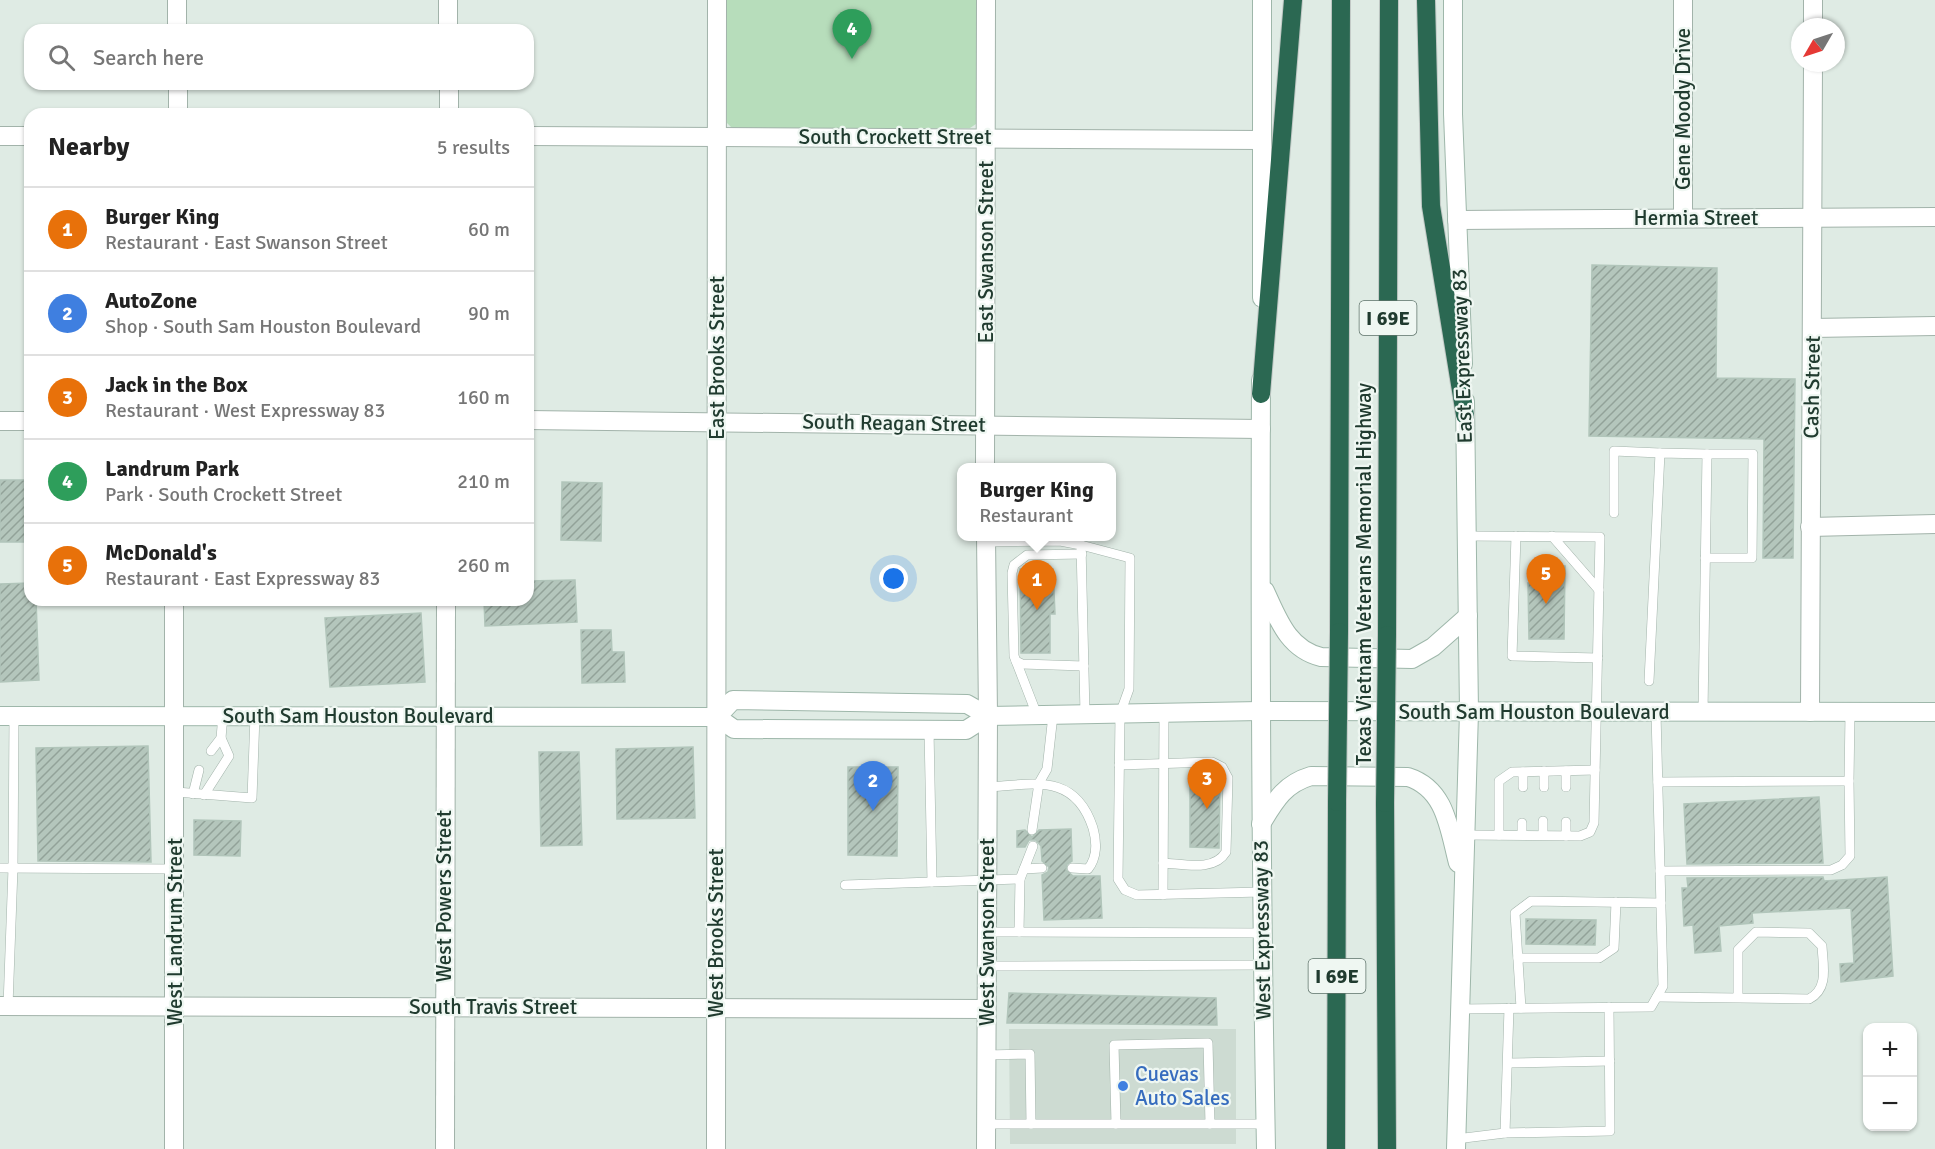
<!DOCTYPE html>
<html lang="en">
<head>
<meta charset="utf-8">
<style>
  :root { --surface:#fff; --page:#f6f6f6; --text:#222; --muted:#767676; --line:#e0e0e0; --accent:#f66052 }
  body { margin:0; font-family:Signika,sans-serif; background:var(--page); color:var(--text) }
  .controls { position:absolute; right:18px; bottom:18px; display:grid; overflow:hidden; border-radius:12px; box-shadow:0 2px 4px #0004 }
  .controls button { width:54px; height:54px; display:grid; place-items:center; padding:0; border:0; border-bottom:2px solid var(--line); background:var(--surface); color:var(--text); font:30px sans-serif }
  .compass { position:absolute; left:1791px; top:18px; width:54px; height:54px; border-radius:50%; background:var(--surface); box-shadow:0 2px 4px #0004; rotate:231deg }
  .you { position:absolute; left:894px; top:579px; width:21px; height:21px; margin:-15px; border:4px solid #fff; border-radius:50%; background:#1a73e8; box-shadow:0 0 0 9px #1a73e833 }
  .badge { display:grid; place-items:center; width:39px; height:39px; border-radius:50%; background:var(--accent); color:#fff; font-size:20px; font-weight:700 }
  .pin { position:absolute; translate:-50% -50px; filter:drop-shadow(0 2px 3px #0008) }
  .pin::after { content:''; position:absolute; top:32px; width:21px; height:18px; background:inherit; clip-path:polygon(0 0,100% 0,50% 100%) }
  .popup { position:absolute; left:957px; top:463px; width:159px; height:78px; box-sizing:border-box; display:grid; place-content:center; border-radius:12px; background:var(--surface); filter:drop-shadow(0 2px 4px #0005); font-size:20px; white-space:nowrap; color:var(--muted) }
  .popup b { font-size:22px; color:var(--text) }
  .popup::after { content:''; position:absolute; left:50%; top:100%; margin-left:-12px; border:12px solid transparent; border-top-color:var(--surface) }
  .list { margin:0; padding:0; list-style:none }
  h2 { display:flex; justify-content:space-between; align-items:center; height:78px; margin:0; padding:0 24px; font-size:26px }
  h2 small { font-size:20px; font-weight:400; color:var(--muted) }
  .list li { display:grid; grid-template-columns:39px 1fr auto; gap:18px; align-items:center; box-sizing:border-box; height:84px; padding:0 24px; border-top:2px solid var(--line) }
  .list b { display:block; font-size:22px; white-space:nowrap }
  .list p { margin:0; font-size:20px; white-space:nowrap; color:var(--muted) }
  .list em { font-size:20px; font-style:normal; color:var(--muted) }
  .icon { flex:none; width:33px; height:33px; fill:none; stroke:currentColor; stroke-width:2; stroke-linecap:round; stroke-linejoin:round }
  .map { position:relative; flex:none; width:1935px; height:1149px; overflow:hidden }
  .search { position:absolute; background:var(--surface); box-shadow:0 2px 4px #0004; left:24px; top:24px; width:510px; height:66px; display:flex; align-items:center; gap:15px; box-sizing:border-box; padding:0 21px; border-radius:18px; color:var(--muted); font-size:22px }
  .panel { position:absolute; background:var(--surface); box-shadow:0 2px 4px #0004; left:24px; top:108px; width:510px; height:498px; border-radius:18px }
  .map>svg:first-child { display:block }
  .built { fill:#cddbd2 }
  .green { fill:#b7ddbb }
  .building { fill:url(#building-hatch); stroke:#b1c5ba; stroke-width:1.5 }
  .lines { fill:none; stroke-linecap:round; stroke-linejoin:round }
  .service-casing { stroke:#a2b3aa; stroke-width:10 }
  .minor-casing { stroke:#a2b3aa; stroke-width:20 }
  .secondary-casing { stroke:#9eb7aa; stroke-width:20 }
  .motorway-casing { stroke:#c1c8c5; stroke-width:20 }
  .service { stroke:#fff; stroke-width:9 }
  .minor { stroke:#fff; stroke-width:18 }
  .secondary { stroke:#fff; stroke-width:18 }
  .motorway { stroke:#2b6852; stroke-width:18 }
  .motorway-bridge-casing { stroke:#c1c8c5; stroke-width:20; stroke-linecap:butt }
  .motorway-bridge { stroke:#2b6852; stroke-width:18 }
  .shop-dot { fill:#3f7fe0; stroke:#eff7f2; stroke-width:2 }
  .labels { text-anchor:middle; stroke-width:4.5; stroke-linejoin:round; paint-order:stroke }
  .shield { fill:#eff7f2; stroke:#5e736a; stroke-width:1.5 }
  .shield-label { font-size:20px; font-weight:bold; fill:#203b2f }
  .street-label { font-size:21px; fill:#203b2f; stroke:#eff7f2 }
  .shop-label { font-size:21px; fill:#366cbe; stroke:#eff7f2; text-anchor:start }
</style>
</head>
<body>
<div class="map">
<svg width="1935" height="1149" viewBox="0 0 1935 1149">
  <defs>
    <pattern id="building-hatch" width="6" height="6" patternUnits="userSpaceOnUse" patternTransform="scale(1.5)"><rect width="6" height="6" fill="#b4c6bc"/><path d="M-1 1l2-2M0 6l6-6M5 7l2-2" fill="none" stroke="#92a299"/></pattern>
  </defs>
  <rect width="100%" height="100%" fill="#dfebe4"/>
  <!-- built -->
  <polygon class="built" points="1009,1029 1236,1029 1236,1144 1010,1144"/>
  <!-- green -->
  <polygon class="green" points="727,0 977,0 976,124 970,128 733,129 727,123"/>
  <!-- building -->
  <g class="building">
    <polygon points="1592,265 1717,268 1716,378 1795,379 1793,558 1763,558 1764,439 1589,436"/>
    <polygon points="0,480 25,480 26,542 0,542"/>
    <polygon points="562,482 602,483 601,541 561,540"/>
    <polygon points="1532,566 1565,566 1564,639 1529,639 1528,583 1532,583"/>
    <polygon points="1020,569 1053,569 1055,614 1050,614 1050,653 1021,653"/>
    <polygon points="575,580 577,622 485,626 484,600 528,600 528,581"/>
    <polygon points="30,583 30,600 36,600 39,680 0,682 0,584"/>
    <polygon points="421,613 425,682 330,687 325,618"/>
    <polygon points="581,630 611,630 612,652 624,652 625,682 582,683"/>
    <polygon points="148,746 151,862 38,861 36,748"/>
    <polygon points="693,747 695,818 617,819 616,749"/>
    <polygon points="539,752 579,752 582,845 541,846"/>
    <polygon points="848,767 898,767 897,856 848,855"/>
    <polygon points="1190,778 1220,778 1219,848 1190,847"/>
    <polygon points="1819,797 1823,863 1687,864 1684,804"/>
    <polygon points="194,820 241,821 240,856 194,855"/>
    <polygon points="1071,829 1072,861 1067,864 1066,870 1073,876 1100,876 1102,918 1044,920 1042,875 1048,872 1049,867 1042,861 1041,846 1036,840 1029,840 1025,847 1017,847 1017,831 1025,830 1032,837 1039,830"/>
    <polygon points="1823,877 1824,881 1887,877 1893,976 1841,982 1840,964 1854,963 1851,908 1752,913 1753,923 1719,926 1721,951 1695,953 1693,925 1684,926 1682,888 1688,888 1687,878"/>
    <polygon points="1526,919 1596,920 1595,945 1526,944"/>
    <polygon points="1009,993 1216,998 1217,1025 1007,1023"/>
  </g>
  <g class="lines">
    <defs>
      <g id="service">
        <polyline points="1614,513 1614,451 1660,453"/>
        <polyline points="1516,536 1512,656 1598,658"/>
        <polyline points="1552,536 1599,590"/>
        <polyline points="986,542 1060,541 1081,545 1085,714"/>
        <polyline points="1081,545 1130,558 1129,689 1120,714 1118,879 1125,890 1137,895 1262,892"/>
        <polyline points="1082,554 1027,555 1014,565 1012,573 1014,656 1016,661 1022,664 1084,666"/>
        <polyline points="1705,558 1752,558 1753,454 1707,454"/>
        <polyline points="1016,661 1037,715"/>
        <polyline points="1649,681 1660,453 1707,454 1703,713"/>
        <polyline points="929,730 932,882 1020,879"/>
        <polyline points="211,751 221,738 223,715"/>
        <path d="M1119 765 1212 762 1222 767 1228 778 1226 852C1214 872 1184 864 1163 863"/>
        <polyline points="1523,772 1523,787"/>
        <polyline points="1658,782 1849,781 1850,713"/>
        <path d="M988 787C1035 784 1075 773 1093 828 1097 842 1097 858 1088 869L1072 868"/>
        <polyline points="1544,787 1544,771"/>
        <polyline points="1566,787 1566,771"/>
        <polyline points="176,792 252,798 255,715"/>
        <polyline points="193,794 199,770"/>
        <polyline points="204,795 229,756 221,738"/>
        <polyline points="1032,830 1039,783 1047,769 1053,715"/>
        <polyline points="1465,835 1580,836 1590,832 1594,823 1600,537 1467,536"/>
        <polyline points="1499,835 1499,781 1512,772 1595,770"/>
        <polyline points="1522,835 1522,823"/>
        <polyline points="1543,835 1543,821"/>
        <polyline points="1566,836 1566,822"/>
        <polyline points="0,868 176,869"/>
        <polyline points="1024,869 1042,868"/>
        <polyline points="1660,871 1831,870 1842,865 1850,856 1849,781"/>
        <polyline points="845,885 932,882"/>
        <polyline points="1163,895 1164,713"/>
        <polyline points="986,932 1262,933"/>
        <polyline points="1019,932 1020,879 1033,846"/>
        <polyline points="1518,958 1599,958 1614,948 1616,902"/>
        <polyline points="986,966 1263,965"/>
        <path d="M1657 997 1809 999C1829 989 1823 966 1822 946L1809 933 1756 932 1738 950V997"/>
        <polyline points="8,1006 13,868 14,716"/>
        <polyline points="1521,1008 1515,913 1531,901 1661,903"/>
        <polyline points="1460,1009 1651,1007 1663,986 1656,713"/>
        <polyline points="986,1055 1030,1054 1031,1124"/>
        <polyline points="1508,1063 1610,1061"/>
        <polyline points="986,1124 1265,1124"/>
        <polyline points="1116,1124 1114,1045 1208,1043 1210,1124"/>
        <polyline points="1505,1133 1509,1008"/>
        <polyline points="1456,1139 1505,1133 1610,1131 1609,1007"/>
      </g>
      <g id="minor">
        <polyline points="177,0 177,30"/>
        <polyline points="448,0 448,30"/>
        <polyline points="1813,27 1813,0"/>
        <polyline points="178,84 178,114"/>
        <polyline points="449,84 449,114"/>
        <polyline points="0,136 30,136"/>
        <polyline points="528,136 1262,140"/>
        <polyline points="1683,217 1683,0"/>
        <polyline points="1457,220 1935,217"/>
        <polyline points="1812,328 1935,326"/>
        <polyline points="528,420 1261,429"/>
        <polyline points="0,421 30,421"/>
        <polyline points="985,468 986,0"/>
        <polyline points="1810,527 1935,524"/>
        <polyline points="986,536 988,716 986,1149"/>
        <polyline points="1810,712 1813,63"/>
        <polyline points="0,1006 986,1009"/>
        <polyline points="174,1149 174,600"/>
        <polyline points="445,1149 446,600"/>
        <polyline points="716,1149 717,0"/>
      </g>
      <g id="secondary">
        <polyline points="1453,0 1453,114 1463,364"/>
        <polyline points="1262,298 1262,0"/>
        <path d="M1261 380C1260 636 1261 893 1266 1149"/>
        <path d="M1265 591C1278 619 1288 649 1321 657L1412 659 1433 647 1468 616"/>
        <polyline points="0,716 717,717 734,729 966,730 988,716"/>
        <polyline points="717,717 733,700 967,704 988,716 1260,711 1935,712"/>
        <path d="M1261 824C1275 801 1284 784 1311 776L1408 777C1446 789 1449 829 1458 863"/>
        <polyline points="1456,1149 1469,712 1465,401"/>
      </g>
      <g id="motorway">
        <polyline points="1426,0 1431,206 1465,415"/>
        <polyline points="1261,394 1293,0"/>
        <polyline points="1339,632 1341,0"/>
        <polyline points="1387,635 1389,0"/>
        <polyline points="1385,803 1387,1149"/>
        <polyline points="1336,1149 1337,802"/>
      </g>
    </defs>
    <!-- service casing -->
    <use href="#service" class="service-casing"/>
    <!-- minor casing -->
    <use href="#minor" class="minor-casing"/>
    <!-- secondary casing -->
    <use href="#secondary" class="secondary-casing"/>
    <!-- motorway casing -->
    <use href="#motorway" class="motorway-casing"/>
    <!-- service -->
    <use href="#service" class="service"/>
    <!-- minor -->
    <use href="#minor" class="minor"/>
    <!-- secondary -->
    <use href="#secondary" class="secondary"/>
    <!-- motorway -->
    <use href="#motorway" class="motorway"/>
    <defs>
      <g id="motorway-bridge">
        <polyline points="1337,802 1339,632"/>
        <polyline points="1385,803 1387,635"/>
      </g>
    </defs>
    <!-- motorway-bridge casing -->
    <use href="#motorway-bridge" class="motorway-bridge-casing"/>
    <!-- motorway-bridge -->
    <use href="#motorway-bridge" class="motorway-bridge"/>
  </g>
  <!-- markers -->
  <circle class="shop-dot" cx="1123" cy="1086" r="6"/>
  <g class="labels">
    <!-- shield labels -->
    <g class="shield">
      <rect x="1359.5" y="301" width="57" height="34" rx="4.5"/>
      <rect x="1308.5" y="959" width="57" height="34" rx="4.5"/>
    </g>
    <g class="shield-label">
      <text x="1388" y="325">I 69E</text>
      <text x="1337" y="983">I 69E</text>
    </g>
    <!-- street labels -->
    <g class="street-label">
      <text transform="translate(1683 109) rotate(-90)" y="7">Gene Moody Drive</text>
      <text x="895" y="144">South Crockett Street</text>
      <text x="1696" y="225">Hermia Street</text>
      <text transform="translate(986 252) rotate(-90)" y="7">East Swanson Street</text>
      <text transform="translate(1462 356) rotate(-92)" y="7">East Expressway 83</text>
      <text transform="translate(717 358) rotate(-90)" y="7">East Brooks Street</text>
      <text transform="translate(1812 387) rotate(-89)" y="7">Cash Street</text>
      <text transform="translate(894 423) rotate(1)" y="7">South Reagan Street</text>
      <text transform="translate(1364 574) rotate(-90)" y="7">Texas Vietnam Veterans Memorial Highway</text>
      <text x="1534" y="719">South Sam Houston Boulevard</text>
      <text x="358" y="723">South Sam Houston Boulevard</text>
      <text transform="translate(444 896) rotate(-90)" y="7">West Powers Street</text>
      <text transform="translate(1262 930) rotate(-91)" y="7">West Expressway 83</text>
      <text transform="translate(175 932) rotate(-90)" y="7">West Landrum Street</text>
      <text transform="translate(987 932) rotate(-90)" y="7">West Swanson Street</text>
      <text transform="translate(716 933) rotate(-90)" y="7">West Brooks Street</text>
      <text x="493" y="1014">South Travis Street</text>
    </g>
    <!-- shop labels -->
    <g class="shop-label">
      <text x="1135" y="1081">Cuevas<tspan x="1135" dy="24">Auto Sales</tspan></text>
    </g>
  </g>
</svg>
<div class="controls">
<button>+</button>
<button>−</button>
</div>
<svg class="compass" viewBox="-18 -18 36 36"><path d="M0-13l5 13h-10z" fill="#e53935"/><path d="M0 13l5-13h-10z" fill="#767676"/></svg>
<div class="you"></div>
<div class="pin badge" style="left:1037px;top:610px;background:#e8710a">1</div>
<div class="popup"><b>Burger King</b>Restaurant</div>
<div class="pin badge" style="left:873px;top:811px;background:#3f7fe0">2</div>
<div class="pin badge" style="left:1207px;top:809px;background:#e8710a">3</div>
<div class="pin badge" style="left:852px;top:59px;background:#2e9e5b">4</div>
<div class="pin badge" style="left:1546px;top:604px;background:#e8710a">5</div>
<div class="search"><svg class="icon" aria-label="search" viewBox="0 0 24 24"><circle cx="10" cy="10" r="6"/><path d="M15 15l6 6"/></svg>Search here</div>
<section class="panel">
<h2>Nearby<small>5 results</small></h2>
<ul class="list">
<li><span class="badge" style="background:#e8710a">1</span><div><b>Burger King</b><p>Restaurant · East Swanson Street</p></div><em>60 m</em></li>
<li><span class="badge" style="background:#3f7fe0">2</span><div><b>AutoZone</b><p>Shop · South Sam Houston Boulevard</p></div><em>90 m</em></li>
<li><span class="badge" style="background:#e8710a">3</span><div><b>Jack in the Box</b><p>Restaurant · West Expressway 83</p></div><em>160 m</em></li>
<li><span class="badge" style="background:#2e9e5b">4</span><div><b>Landrum Park</b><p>Park · South Crockett Street</p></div><em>210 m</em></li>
<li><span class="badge" style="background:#e8710a">5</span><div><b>McDonald's</b><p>Restaurant · East Expressway 83</p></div><em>260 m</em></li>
</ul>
</section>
</div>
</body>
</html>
